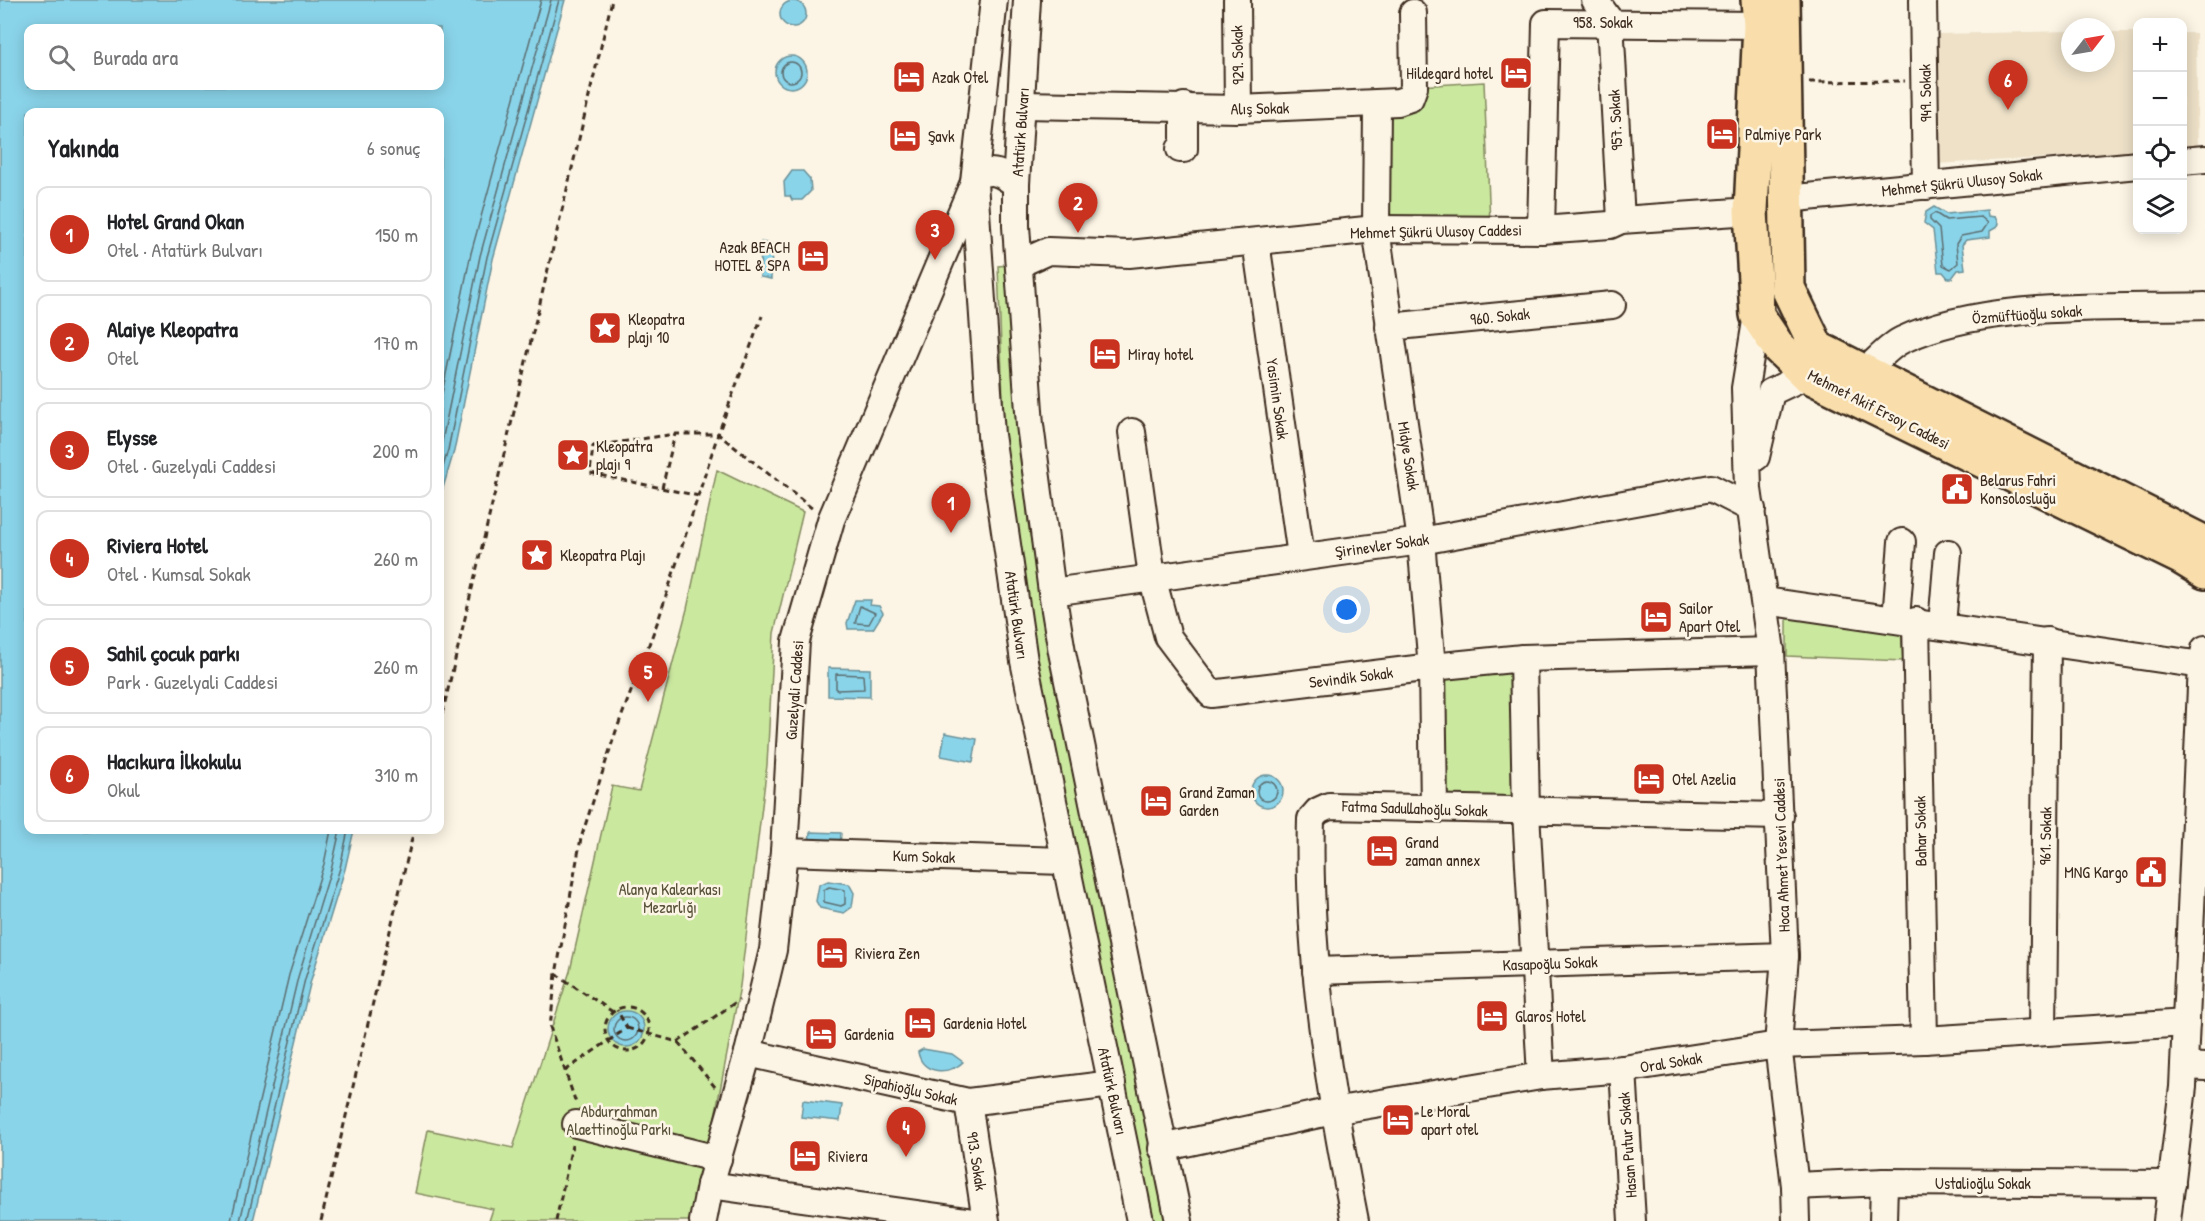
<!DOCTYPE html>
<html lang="tr">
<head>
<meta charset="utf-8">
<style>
  :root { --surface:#fff; --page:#f2f2f2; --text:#202124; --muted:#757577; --line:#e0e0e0; --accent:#c8321e }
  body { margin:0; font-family:"Patrick Hand",sans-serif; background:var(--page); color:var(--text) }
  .controls { position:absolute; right:18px; top:18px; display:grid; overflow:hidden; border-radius:12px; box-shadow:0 3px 15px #0003 }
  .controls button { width:54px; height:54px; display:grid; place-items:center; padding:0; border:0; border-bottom:2px solid var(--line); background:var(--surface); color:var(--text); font:30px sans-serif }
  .compass { position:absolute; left:2061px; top:18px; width:54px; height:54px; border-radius:50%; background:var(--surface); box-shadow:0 3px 15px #0003; rotate:59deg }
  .you { position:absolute; left:1347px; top:610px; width:21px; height:21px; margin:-15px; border:4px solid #fff; border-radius:50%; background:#1a73e8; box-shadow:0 0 0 9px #1a73e833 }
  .badge { display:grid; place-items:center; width:39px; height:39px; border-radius:50%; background:var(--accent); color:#fff; font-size:20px; font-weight:700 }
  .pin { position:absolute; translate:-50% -50px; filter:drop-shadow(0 2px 3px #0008) }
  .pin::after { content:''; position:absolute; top:32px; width:21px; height:18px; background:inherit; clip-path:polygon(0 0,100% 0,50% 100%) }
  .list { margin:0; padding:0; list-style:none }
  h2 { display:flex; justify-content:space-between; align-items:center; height:78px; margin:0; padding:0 24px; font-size:26px }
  h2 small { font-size:20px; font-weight:400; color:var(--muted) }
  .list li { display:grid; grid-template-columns:39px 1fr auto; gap:18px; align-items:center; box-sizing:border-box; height:96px; margin:0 12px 12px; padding:0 12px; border:2px solid var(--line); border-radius:12px }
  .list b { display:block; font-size:22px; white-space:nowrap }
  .list p { margin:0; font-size:20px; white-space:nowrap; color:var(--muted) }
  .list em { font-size:20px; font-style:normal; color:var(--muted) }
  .icon { flex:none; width:33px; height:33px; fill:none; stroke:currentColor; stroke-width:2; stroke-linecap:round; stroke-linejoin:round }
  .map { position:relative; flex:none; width:2205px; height:1221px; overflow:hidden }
  .search { position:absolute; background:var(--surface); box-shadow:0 3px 15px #0003; left:24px; top:24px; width:420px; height:66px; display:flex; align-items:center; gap:15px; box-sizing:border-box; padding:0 21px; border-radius:12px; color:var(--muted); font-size:22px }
  .panel { position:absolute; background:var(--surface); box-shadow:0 3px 15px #0003; left:24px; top:108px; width:420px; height:726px; border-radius:12px }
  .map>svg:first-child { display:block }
  .built { fill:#eee1c8 }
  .green { fill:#cbe89f; stroke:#83895e; stroke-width:1.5 }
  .water { fill:#8ad4ea; stroke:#6a9098; stroke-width:1.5; fill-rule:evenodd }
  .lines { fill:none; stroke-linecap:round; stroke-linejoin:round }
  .shore { stroke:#5b6e70; stroke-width:1.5 }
  .minor-casing { stroke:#3b2a1e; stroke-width:30 }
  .major-casing { stroke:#3b2a1e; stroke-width:38 }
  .path { stroke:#3b2a1e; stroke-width:3; stroke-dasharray:6 4.5; stroke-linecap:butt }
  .minor { stroke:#fcf5e5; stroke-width:26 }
  .major { stroke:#f9deab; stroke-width:33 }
  .labels { text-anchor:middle; stroke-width:5; stroke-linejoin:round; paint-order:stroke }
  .street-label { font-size:16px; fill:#3b2a1e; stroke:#fcf5e5 }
  .poi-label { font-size:16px; fill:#3b2a1e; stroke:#fcf5e5; text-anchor:start }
  .park-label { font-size:16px; fill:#585038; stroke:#fcf5e5 }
</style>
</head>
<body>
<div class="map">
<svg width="2205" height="1221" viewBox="0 0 2205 1221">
  <rect width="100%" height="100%" fill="#fcf5e5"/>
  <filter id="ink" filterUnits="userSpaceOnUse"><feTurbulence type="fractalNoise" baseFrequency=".0167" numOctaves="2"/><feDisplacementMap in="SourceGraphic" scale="12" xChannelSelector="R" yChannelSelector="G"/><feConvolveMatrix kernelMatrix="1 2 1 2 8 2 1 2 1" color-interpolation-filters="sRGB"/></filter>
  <g filter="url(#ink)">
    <!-- built -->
    <g class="built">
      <polygon points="2070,31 2070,63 2106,63 2106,32 2137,32 2137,153 1936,164 1937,34"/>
      <polygon points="2183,33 2196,33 2198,150 2183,151"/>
    </g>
    <!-- green -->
    <g class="green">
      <polygon points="1484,82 1490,224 1382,224 1379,107 1418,86"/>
      <polygon points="1009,265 1028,522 1054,675 1166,1221 1150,1221 1026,631 1005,456 998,266"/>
      <polygon points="717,470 803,512 774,633 767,765 740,986 695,1221 489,1221 493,1209 415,1193 428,1130 513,1148 570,971 612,786 639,791 687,609"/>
      <polygon points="1787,615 1901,628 1903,661 1787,656"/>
      <polygon points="1518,664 1521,807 1439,804 1437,672"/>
    </g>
    <!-- water -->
    <g class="water">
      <path d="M0 0H565L493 259 454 451 440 498V112H28V830H354L345 869 311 980 253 1221H0ZM28 28H440V86H28Z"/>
      <circle cx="793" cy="14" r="13"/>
      <circle cx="791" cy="72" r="16"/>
      <polygon points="792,171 803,171 810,179 811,191 802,200 792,200 790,196 785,196 784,182"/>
      <polygon points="1934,207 1946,214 1987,210 1988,216 1995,217 1998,223 1997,227 1990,231 1990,237 1966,240 1962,245 1965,269 1958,270 1952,278 1948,278 1943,272 1938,272 1933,230 1924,223 1926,212"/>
      <polygon points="761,242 772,244 771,279 760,277"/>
      <polygon points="855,600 871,600 870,605 879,606 883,613 873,629 848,629 847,623"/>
      <polygon points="828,668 870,669 870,697 828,696"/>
      <polygon points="945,733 977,739 973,762 941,756"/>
      <circle cx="1267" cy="791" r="16"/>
      <polygon points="810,832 841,833 840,846 809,845"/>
      <polygon points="828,881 849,884 854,893 852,907 844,913 820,908 816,901 819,885"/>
      <circle cx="626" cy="1029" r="18"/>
      <path d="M923 1049 952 1054 963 1062C950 1075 922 1075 918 1052Z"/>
      <polygon points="803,1100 842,1105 840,1121 801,1117"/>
    </g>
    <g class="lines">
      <!-- shore -->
      <g class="shore">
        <circle cx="791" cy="72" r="10"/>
        <polygon points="1935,213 1946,220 1981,217 1988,223 1982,232 1961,236 1956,244 1958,263 1951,269 1943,265 1939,229 1930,220 1930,216"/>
        <polyline points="440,403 471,253 541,0"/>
        <polyline points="440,451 480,256 551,0"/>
        <polyline points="440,477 448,450 487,257 559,0"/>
        <polygon points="860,606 875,613 869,624 855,623"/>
        <polygon points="836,674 863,675 864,689 836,690"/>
        <circle cx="1267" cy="791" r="10"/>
        <polygon points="829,887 845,890 845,904 841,906 824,902 824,890"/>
        <circle cx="626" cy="1029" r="12"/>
        <polyline points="231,1221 289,975 324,864 331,830"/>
        <polyline points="240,1221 298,977 332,866 340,830"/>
        <polyline points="247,1221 305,979 340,868 348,830"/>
      </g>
      <defs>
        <g id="minor">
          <polyline points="994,0 974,182 991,435 1024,661 1140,1221"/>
          <polyline points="1027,0 1016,184 1016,226 1030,425 1052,592 1062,652 1179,1221"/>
          <polyline points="1237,0 1238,109"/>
          <polyline points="1595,0 1610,21 1621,220"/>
          <polyline points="1923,0 1926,186"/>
          <polyline points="1022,105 1238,109 1398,102 1410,98 1414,87 1413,13"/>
          <polyline points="1377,105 1376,229 1421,541 1432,667 1434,808"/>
          <polyline points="1180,149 1184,149 1184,106"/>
          <polyline points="2182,161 2205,159"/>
          <polyline points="1786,199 2138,165"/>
          <polyline points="1541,230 1546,23 1760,25"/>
          <polyline points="1256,242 1301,556"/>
          <polyline points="1019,264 1048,251 1129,254 1376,229 1541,230 1610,225 1621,220 1751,211"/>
          <polyline points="1757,315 1745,388 1748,489 1771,651 1785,956 1778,1045 1795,1186 1796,1221"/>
          <polyline points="1389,327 1612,305"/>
          <path d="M1864 372C1876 362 1889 346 1902 340 1986 300 2113 309 2205 306"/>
          <polyline points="1132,432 1152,577 1168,637 1211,694 1432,667 1523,658 1771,651"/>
          <polyline points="1756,457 1771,392 1807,375"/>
          <polyline points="1052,592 1421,541 1711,488 1752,509"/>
          <polyline points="1765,601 2202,665"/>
          <polyline points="1896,619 1902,542"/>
          <polyline points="1916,621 1924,1040"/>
          <polyline points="1942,625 1948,553"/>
          <polyline points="1523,658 1526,812 1541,1076"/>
          <polyline points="784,852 1064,861"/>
          <polyline points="1316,971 1785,956"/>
          <polyline points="2043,1032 2047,641"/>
          <polyline points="748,1053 968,1102 1112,1084"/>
          <polyline points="2184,1066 2205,1067"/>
          <polyline points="1623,1069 1632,1221"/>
          <polyline points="968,1102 986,1221"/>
          <polyline points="576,1124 718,1159"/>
          <polyline points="1162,1148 1333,1111 1541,1076 1623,1069 1778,1045 1924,1040 2186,1023"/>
          <polyline points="710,1185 967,1221"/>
          <polyline points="1795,1186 1884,1182 2172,1184"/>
          <path d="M703 1221 710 1185 748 1053 773 950 784 852 796 641 831 520 977 175C994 168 1002 174 1016 184"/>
          <path d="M1355 1221C1329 1089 1307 955 1311 819L1318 811 1329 806 1780 816"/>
          <polyline points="1883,1221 1884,1182"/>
          <polyline points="2167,1221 2183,1087 2202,665 2205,649"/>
        </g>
        <g id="major">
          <polyline points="1758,0 1760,25 1751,211 1757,315 1779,348 1807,375 2182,558 2205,572"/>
          <polyline points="1783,0 1788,288 1817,348 2205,543"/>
        </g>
      </defs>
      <!-- minor casing -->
      <use href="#minor" class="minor-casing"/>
      <!-- major casing -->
      <use href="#major" class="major-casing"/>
      <!-- path -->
      <g class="path">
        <polyline points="1809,82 1905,81"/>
        <polyline points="662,488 675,434"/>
        <polyline points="699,496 590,473 593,446 675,434 718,434 813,509"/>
        <polyline points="440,723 612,0"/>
        <polyline points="556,974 550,1027 576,1103"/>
        <circle cx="627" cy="1029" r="22"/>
        <polyline points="613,1012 556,974 581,838 616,731 659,618 718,434 762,316"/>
        <polyline points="627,1028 678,1042 739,1000"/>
        <polyline points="678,1042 715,1087"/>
        <polyline points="565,1071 627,1028 617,1010"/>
        <polyline points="321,1221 414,830"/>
        <polyline points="556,1221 572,1145"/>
      </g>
      <!-- minor -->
      <use href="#minor" class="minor"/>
      <!-- major -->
      <use href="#major" class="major"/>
    </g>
  </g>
  <!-- icons -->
  <defs>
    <symbol id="hotel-square" viewBox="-11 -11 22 22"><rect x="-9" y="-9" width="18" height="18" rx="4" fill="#c8321e" stroke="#fcf5e5"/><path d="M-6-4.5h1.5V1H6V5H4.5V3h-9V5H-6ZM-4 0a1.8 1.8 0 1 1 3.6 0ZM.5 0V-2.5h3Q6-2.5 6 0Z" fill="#fff"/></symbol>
    <symbol id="sight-square" viewBox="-11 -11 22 22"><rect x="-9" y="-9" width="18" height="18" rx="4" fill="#c8321e" stroke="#fcf5e5"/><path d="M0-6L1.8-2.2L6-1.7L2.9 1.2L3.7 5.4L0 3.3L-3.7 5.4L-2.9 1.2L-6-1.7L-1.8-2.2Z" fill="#fff"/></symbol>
    <symbol id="civic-square" viewBox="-11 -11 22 22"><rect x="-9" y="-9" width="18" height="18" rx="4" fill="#c8321e" stroke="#fcf5e5"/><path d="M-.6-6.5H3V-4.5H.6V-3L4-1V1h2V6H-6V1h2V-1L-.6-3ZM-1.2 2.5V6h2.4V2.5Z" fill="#fff"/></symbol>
  </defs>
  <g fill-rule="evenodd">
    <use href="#hotel-square" x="1497" y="54" width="38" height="38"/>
    <use href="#hotel-square" x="890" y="58" width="38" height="38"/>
    <use href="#hotel-square" x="1703" y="115" width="38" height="38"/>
    <use href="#hotel-square" x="886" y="117" width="38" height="38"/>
    <use href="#hotel-square" x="794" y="237" width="38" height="38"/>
    <use href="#sight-square" x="586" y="309" width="38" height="38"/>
    <use href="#hotel-square" x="1086" y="335" width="38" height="38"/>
    <use href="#sight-square" x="554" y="436" width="38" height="38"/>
    <use href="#civic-square" x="1938" y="470" width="38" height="38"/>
    <use href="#sight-square" x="518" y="536" width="38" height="38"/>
    <use href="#hotel-square" x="1637" y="598" width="38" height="38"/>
    <use href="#hotel-square" x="1630" y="760" width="38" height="38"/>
    <use href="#hotel-square" x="1137" y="782" width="38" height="38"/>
    <use href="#hotel-square" x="1363" y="832" width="38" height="38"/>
    <use href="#civic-square" x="2132" y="853" width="38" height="38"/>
    <use href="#hotel-square" x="813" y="934" width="38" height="38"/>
    <use href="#hotel-square" x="1473" y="997" width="38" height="38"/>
    <use href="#hotel-square" x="901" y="1004" width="38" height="38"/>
    <use href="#hotel-square" x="802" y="1015" width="38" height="38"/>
    <use href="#hotel-square" x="1379" y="1101" width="38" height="38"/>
    <use href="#hotel-square" x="786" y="1137" width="38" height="38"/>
  </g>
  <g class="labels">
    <!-- street labels -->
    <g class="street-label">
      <text x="1603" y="28">958. Sokak</text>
      <text transform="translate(1237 55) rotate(-91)" y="6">929. Sokak</text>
      <text transform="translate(1925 93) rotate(-91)" y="6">949. Sokak</text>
      <text transform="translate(1260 108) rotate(-1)" y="6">Alış Sokak</text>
      <text transform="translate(1615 120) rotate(-93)" y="6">957. Sokak</text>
      <text transform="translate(1020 132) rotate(-86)" y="6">Atatürk Bulvarı</text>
      <text transform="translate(1962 182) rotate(-6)" y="6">Mehmet Şükrü Ulusoy Sokak</text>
      <text transform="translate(1436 231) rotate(-1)" y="6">Mehmet Şükrü Ulusoy Caddesi</text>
      <text transform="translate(2027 314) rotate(-4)" y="6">Özmüftüoğlu sokak</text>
      <text transform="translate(1500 316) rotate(-6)" y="6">960. Sokak</text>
      <text transform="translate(1278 399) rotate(82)" y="6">Yasimin Sokak</text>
      <text transform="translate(1879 409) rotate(27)" y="6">Mehmet Akif Ersoy Caddesi</text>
      <text transform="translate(1409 456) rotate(81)" y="6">Midye Sokak</text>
      <text transform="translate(1382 545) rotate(-8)" y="6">Şirinevler Sokak</text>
      <text transform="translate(1017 615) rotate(82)" y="6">Atatürk Bulvarı</text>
      <text transform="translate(1351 677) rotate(-7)" y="6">Sevindik Sokak</text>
      <text transform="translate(794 690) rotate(-86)" y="6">Guzelyali Caddesi</text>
      <text transform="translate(1415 808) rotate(2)" y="6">Fatma Sadullahoğlu Sokak</text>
      <text transform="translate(1920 831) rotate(-91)" y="6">Bahar Sokak</text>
      <text transform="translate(2045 836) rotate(-89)" y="6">961. Sokak</text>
      <text transform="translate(1781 855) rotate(-92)" y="6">Hoca Ahmet Yesevi Caddesi</text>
      <text transform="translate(924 856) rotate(2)" y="6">Kum Sokak</text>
      <text transform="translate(1550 963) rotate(-2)" y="6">Kasapoğlu Sokak</text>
      <text transform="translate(1671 1062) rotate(-9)" y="6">Oral Sokak</text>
      <text transform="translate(911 1089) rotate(13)" y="6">Sipahioğlu Sokak</text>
      <text transform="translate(1113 1091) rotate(78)" y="6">Atatürk Bulvarı</text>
      <text transform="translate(1627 1145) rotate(-94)" y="6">Hasan Putur Sokak</text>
      <text transform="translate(977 1161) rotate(81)" y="6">913. Sokak</text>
      <text x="1983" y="1189">Ustalioğlu Sokak</text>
    </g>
    <!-- poi labels -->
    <g class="poi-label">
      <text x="1493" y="79" text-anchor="end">Hildegard hotel</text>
      <text x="932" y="83">Azak Otel</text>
      <text x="1745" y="140">Palmiye Park</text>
      <text x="928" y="142">Şavk</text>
      <text x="790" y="253" text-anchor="end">Azak BEACH<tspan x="790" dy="18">HOTEL &amp; SPA</tspan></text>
      <text x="628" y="325">Kleopatra<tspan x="628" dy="18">plajı 10</tspan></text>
      <text x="1128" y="360">Miray hotel</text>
      <text x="596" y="452">Kleopatra<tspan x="596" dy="18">plajı 9</tspan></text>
      <text x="1980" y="486">Belarus Fahri<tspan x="1980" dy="18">Konsolosluğu</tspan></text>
      <text x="560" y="561">Kleopatra Plajı</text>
      <text x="1679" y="614">Sailor<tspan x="1679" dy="18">Apart Otel</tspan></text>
      <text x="1672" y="785">Otel Azelia</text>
      <text x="1179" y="798">Grand Zaman<tspan x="1179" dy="18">Garden</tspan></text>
      <text x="1405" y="848">Grand<tspan x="1405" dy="18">zaman annex</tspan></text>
      <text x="2128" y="878" text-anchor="end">MNG Kargo</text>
      <text x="855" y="959">Riviera Zen</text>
      <text x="1515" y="1022">Glaros Hotel</text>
      <text x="943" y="1029">Gardenia Hotel</text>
      <text x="844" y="1040">Gardenia</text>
      <text x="1421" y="1117">Le Moral<tspan x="1421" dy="18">apart otel</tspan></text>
      <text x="828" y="1162">Riviera</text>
    </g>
    <!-- park labels -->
    <g class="park-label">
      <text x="670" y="895">Alanya Kalearkası<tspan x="670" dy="18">Mezarlığı</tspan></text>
      <text x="619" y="1117">Abdurrahman<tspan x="619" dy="18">Alaettinoğlu Parkı</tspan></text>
    </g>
  </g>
</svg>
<div class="controls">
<button>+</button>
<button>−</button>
<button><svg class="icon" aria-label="locate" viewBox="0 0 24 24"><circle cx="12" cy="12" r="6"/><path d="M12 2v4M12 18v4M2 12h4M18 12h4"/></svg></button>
<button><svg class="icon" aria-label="layers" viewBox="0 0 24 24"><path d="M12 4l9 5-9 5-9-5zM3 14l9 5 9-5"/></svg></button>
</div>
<svg class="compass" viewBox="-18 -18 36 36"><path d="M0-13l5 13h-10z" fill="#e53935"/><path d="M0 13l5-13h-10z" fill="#757577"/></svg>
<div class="you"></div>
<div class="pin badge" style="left:951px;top:533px">1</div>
<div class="pin badge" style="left:1078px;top:233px">2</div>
<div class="pin badge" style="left:935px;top:260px">3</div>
<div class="pin badge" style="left:906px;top:1157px">4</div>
<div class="pin badge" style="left:648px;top:702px">5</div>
<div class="pin badge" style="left:2008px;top:110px">6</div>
<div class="search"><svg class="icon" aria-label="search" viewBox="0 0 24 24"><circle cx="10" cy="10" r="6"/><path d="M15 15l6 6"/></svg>Burada ara</div>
<section class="panel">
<h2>Yakında<small>6 sonuç</small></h2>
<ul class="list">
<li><span class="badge">1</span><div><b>Hotel Grand Okan</b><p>Otel · Atatürk Bulvarı</p></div><em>150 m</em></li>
<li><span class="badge">2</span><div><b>Alaiye Kleopatra</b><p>Otel</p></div><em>170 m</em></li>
<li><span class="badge">3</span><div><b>Elysse</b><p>Otel · Guzelyali Caddesi</p></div><em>200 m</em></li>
<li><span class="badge">4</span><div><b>Riviera Hotel</b><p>Otel · Kumsal Sokak</p></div><em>260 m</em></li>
<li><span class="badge">5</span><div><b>Sahil çocuk parkı</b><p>Park · Guzelyali Caddesi</p></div><em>260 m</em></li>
<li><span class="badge">6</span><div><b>Hacıkura İlkokulu</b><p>Okul</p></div><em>310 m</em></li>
</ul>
</section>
</div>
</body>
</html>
